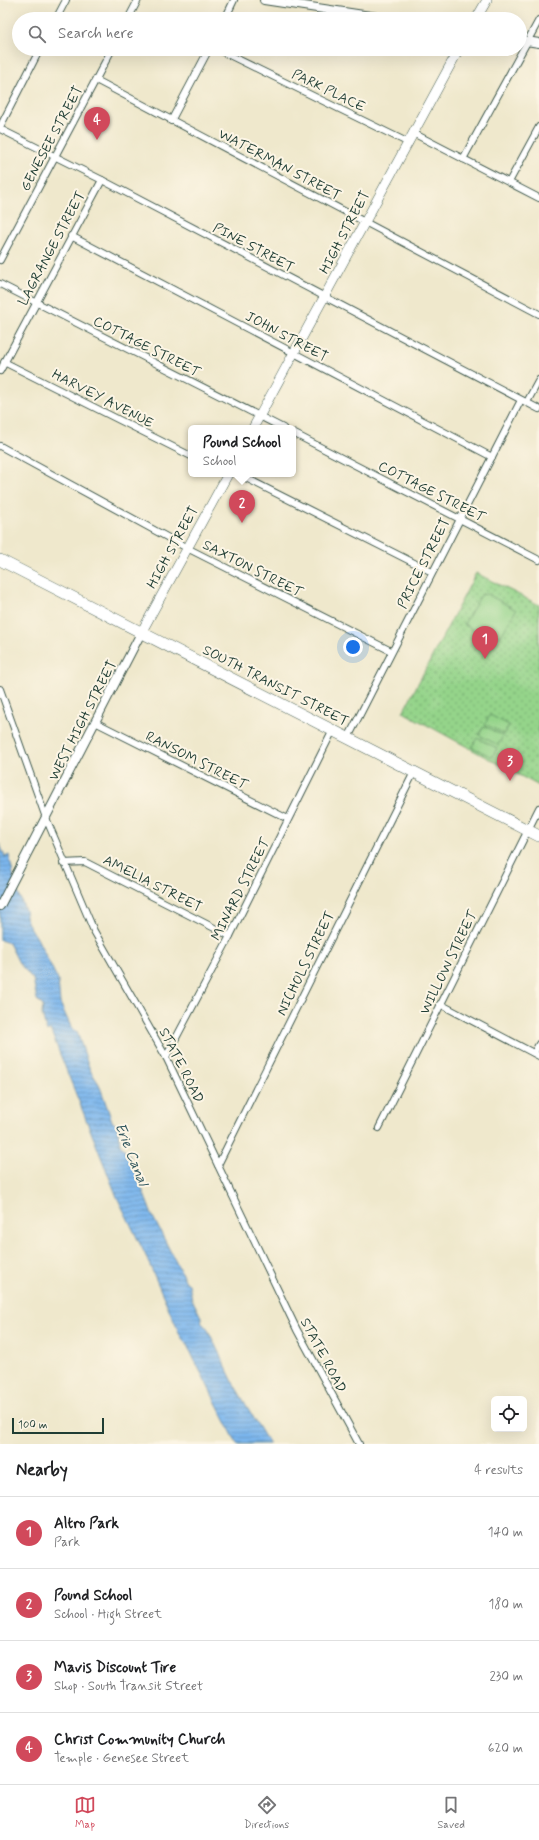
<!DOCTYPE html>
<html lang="en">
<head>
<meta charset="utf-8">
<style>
  :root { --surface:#fff; --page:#f2f2f2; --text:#202124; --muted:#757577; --line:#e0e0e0; --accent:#d1495b }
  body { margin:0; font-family:Mynerve,sans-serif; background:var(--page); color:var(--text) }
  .controls { position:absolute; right:12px; bottom:12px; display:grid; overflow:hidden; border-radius:6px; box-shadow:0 4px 16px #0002 }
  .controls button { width:36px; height:36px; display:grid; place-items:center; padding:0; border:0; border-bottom:1px solid var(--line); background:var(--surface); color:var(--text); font:20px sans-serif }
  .scale { position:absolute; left:12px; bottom:10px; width:92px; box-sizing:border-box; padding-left:4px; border:2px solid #1f3d34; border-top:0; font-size:11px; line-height:14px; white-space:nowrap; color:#1f3d34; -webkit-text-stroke:3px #fcf5e5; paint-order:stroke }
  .you { position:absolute; left:353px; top:647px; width:14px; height:14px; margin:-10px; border:3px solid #fff; border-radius:50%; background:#1a73e8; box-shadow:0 0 0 6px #1a73e833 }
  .badge { display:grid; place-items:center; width:26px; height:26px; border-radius:50%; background:var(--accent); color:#fff; font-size:13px; font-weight:700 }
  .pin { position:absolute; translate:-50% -33px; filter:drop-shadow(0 1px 2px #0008) }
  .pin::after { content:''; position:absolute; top:21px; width:14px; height:12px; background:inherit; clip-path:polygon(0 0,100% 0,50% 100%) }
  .popup { position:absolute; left:188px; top:425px; width:108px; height:52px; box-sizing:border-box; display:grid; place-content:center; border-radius:6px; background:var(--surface); filter:drop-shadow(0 1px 3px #0005); font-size:13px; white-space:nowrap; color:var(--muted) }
  .popup b { font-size:15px; color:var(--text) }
  .popup::after { content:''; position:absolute; left:50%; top:100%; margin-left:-8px; border:8px solid transparent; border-top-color:var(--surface) }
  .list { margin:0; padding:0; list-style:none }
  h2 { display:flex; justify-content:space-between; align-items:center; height:52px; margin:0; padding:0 16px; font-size:17px }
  h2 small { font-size:13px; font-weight:400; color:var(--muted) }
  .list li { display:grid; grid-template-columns:26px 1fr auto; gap:12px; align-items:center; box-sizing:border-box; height:72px; padding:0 16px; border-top:1px solid var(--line) }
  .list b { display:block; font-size:15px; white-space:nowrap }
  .list p { margin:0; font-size:13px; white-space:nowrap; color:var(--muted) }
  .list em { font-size:13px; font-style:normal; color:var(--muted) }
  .icon { flex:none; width:22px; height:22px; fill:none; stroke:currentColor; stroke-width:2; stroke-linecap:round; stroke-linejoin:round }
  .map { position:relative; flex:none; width:539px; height:1444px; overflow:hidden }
  .search { position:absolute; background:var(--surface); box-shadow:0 4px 16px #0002; left:12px; right:12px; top:12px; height:44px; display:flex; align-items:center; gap:10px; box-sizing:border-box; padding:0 14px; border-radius:22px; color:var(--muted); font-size:15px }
  .sheet { height:340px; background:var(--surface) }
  nav { display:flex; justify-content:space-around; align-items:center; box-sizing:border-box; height:56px; border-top:1px solid var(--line); background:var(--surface); font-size:11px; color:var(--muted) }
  nav a { display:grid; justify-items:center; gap:2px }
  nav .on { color:var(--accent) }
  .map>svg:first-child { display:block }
  .green { fill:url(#green-dots); stroke:#5a885f }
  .pitch { fill:#94d48a; stroke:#5a885f }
  .water { fill:url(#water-rules); stroke:#4d7a90 }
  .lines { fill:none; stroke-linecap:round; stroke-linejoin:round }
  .minor-casing { stroke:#3e574b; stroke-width:8 }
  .tertiary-casing { stroke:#3e574b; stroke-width:10 }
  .secondary-casing { stroke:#3e574b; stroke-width:10 }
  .trunk-casing { stroke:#3e574b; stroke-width:12 }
  .minor { stroke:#fff; stroke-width:6 }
  .tertiary { stroke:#fff; stroke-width:8 }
  .secondary { stroke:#fff; stroke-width:9 }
  .trunk { stroke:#fff; stroke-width:11 }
  .labels { text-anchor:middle; stroke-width:4; stroke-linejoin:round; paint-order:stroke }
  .street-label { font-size:14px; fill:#1f3d34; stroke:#fcf5e5 }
  .water-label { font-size:15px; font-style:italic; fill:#365b62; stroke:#fcf5e5 }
</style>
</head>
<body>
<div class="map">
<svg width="539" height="1444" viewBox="0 0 539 1444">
  <defs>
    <pattern id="green-dots" width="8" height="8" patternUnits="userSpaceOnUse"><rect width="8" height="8" fill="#94d48a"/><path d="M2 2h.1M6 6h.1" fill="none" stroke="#78ad72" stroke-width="1.8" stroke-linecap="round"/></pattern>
    <pattern id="water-rules" width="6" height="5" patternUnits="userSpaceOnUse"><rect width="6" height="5" fill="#7bb6ed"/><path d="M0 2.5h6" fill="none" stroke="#6495c1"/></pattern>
  </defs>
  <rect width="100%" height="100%" fill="#fcf5e5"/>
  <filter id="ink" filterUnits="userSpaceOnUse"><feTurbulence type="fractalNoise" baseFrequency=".025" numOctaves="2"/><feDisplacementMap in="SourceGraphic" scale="8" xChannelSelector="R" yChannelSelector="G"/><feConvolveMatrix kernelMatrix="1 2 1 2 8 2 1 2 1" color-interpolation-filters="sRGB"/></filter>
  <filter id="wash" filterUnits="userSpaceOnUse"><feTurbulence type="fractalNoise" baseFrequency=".012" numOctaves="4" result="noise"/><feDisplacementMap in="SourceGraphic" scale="16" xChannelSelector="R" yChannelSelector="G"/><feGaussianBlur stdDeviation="0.9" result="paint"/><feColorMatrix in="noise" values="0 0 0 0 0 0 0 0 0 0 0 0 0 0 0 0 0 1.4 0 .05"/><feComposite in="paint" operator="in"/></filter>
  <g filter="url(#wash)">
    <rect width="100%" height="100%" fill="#efe8cc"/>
    <!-- green -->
    <polygon class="green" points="476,573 539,605 539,786 403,712"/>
    <!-- pitch -->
    <g class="pitch">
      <polygon points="487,594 516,610 501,636 482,636 464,624 481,595"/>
      <polygon points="490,715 509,725 504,734 485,724"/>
      <polygon points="484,726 503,736 498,745 479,735"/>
      <polygon points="477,738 497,748 492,757 472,747"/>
    </g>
    <!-- water -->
    <polygon class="water" points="0,844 5,857 9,855 16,888 25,910 27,922 37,938 58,980 60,1003 72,1029 77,1032 90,1070 99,1084 112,1121 117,1126 120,1144 130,1157 152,1215 186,1282 189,1284 192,1299 202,1319 201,1322 208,1330 235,1386 269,1444 237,1444 186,1343 181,1337 145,1254 117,1197 50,1029 47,1032 42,1014 43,1006 37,1000 33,979 19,963 9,943 0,940"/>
  </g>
  <g filter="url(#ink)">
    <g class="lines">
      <defs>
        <g id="minor">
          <polyline points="56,19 66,0"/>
          <polyline points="128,19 138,0"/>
          <polyline points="225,19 234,0"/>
          <polyline points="217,49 409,143"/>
          <polyline points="96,80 539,314"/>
          <polyline points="171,121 209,49"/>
          <polyline points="0,127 40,49"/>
          <polyline points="0,129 102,180 539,409"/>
          <polyline points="413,133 539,198"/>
          <polyline points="463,159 539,20"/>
          <polyline points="509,182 539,127"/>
          <polyline points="71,236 492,457"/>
          <polyline points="0,260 112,49"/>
          <polyline points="0,284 283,428"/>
          <polyline points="4,362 191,456"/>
          <polyline points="0,371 102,180"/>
          <polyline points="527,402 539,380"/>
          <polyline points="293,433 539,560"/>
          <polyline points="0,446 187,548 391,651"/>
          <polyline points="238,474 432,572"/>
          <polyline points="0,689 46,818 94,931 166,1057 297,1330 359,1444"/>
          <polyline points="95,722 288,819"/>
          <polyline points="348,738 521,400"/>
          <polyline points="63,863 85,862 230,936"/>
          <polyline points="440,1004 539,1056"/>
          <polyline points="534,1053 539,1044"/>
          <polyline points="166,1057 230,936 333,730"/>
          <polyline points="379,1128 539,808"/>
          <polyline points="218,1165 414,772"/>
        </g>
        <g id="tertiary">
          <polyline points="264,0 390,19"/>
          <polyline points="520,40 539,43"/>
          <polyline points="0,906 141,633"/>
        </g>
        <g id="secondary">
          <polyline points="476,19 487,0"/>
          <polyline points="253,428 459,49"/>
          <polyline points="141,633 228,474"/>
        </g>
        <polyline id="trunk" points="0,560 539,836"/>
      </defs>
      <!-- minor casing -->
      <use href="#minor" class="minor-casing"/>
      <!-- tertiary casing -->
      <use href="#tertiary" class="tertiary-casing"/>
      <!-- secondary casing -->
      <use href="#secondary" class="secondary-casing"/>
      <!-- trunk casing -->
      <use href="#trunk" class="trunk-casing"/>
      <!-- minor -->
      <use href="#minor" class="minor"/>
      <!-- tertiary -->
      <use href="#tertiary" class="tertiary"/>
      <!-- secondary -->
      <use href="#secondary" class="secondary"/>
      <!-- trunk -->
      <use href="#trunk" class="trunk"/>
    </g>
  </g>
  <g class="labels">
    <!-- street labels -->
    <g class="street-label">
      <text transform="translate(329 90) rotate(26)" y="5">PARK PLACE</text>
      <text transform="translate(51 138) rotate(-62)" y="5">GENESEE STREET</text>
      <text transform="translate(280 164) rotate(28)" y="5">WATERMAN STREET</text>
      <text transform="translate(344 232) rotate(-62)" y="5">HIGH STREET</text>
      <text transform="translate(254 247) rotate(28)" y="5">PINE STREET</text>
      <text transform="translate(51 248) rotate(-62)" y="5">LAGRANGE STREET</text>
      <text transform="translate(287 336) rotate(28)" y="5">JOHN STREET</text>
      <text transform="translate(147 346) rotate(27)" y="5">COTTAGE STREET</text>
      <text transform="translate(103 398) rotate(27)" y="5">HARVEY AVENUE</text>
      <text transform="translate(432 491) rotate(27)" y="5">COTTAGE STREET</text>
      <text transform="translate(172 547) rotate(-61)" y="5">HIGH STREET</text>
      <text transform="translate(423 563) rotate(-63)" y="5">PRICE STREET</text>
      <text transform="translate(253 568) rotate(27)" y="5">SAXTON STREET</text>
      <text transform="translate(276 685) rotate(27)" y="5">SOUTH TRANSIT STREET</text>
      <text transform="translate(82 720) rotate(-63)" y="5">WEST HIGH STREET</text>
      <text transform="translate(197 760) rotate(27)" y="5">RANSOM STREET</text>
      <text transform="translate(153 883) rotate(27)" y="5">AMELIA STREET</text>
      <text transform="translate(240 889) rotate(-63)" y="5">MINARD STREET</text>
      <text transform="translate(448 962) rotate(-64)" y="5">WILLOW STREET</text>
      <text transform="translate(305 963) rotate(-64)" y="5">NICHOLS STREET</text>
      <text transform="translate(182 1065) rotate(63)" y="5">STATE ROAD</text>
      <text transform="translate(324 1355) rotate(62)" y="5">STATE ROAD</text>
    </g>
    <!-- water labels -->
    <g class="water-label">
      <text transform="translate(132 1154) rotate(68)" y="5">Erie Canal</text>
    </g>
  </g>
</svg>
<div class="controls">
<button><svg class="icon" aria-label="locate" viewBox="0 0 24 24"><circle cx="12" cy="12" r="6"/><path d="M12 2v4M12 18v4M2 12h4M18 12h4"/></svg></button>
</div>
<div class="scale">100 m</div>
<div class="you"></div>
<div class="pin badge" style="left:485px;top:659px">1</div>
<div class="pin badge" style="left:242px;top:523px">2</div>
<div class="popup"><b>Pound School</b>School</div>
<div class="pin badge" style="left:510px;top:781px">3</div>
<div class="pin badge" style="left:97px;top:140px">4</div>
<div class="search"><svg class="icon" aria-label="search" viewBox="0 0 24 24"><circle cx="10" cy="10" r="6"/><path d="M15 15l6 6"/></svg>Search here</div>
</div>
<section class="sheet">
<h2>Nearby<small>4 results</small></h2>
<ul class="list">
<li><span class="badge">1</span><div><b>Altro Park</b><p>Park</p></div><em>140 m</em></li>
<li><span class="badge">2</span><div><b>Pound School</b><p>School · High Street</p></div><em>180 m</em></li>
<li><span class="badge">3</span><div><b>Mavis Discount Tire</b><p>Shop · South Transit Street</p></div><em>230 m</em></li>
<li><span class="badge">4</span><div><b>Christ Community Church</b><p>Temple · Genesee Street</p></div><em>620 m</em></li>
</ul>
</section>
<nav>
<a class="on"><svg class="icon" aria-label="map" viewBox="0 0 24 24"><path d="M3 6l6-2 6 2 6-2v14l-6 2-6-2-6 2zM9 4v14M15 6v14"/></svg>Map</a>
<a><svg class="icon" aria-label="directions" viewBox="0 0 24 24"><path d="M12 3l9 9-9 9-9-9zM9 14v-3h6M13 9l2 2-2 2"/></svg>Directions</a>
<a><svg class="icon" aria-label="saved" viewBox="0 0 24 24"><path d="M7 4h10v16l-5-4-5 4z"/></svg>Saved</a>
</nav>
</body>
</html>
